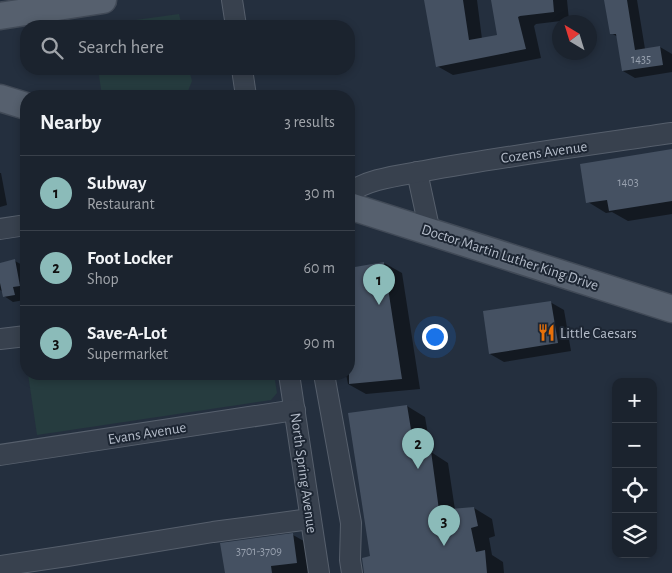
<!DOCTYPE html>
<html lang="en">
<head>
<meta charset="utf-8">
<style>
  :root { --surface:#1b232e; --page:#242b36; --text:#f1f3f6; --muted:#a0a4aa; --line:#39404a; --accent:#8bbbb9 }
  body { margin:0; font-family:"Alegreya Sans",sans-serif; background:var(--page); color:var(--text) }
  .controls { position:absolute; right:15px; bottom:15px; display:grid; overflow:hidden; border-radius:10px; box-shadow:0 2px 8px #0003 }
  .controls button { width:45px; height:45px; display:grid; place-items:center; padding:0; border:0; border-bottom:1px solid var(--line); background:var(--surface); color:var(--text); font:25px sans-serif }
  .compass { position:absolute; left:552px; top:15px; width:45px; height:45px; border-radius:50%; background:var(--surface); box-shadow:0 2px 8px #0003; rotate:322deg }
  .you { position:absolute; left:434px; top:336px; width:18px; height:18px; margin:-12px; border:4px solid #fff; border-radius:50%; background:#1a73e8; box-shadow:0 0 0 8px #1a73e833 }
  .badge { display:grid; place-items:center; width:32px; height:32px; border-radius:50%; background:var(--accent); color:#111; font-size:16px; font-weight:700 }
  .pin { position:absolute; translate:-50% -41px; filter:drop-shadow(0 1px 2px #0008) }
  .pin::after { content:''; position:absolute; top:26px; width:18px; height:15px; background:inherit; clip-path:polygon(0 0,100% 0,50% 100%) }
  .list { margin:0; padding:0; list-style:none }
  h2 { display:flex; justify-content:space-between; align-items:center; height:65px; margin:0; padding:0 20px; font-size:21px }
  h2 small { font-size:16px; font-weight:400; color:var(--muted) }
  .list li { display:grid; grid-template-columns:32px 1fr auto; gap:15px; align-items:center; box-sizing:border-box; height:75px; padding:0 20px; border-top:1px solid var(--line) }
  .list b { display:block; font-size:19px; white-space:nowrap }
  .list p { margin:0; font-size:16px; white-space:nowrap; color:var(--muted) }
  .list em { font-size:16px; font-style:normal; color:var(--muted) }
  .icon { flex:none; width:28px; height:28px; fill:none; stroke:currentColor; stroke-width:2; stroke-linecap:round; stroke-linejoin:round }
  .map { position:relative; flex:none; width:672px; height:573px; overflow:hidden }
  .search { position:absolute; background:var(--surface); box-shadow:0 2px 8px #0003; left:20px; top:20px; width:335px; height:55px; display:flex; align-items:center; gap:12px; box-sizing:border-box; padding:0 18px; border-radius:20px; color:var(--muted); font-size:19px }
  .panel { position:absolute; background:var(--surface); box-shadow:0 2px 8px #0003; left:20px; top:90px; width:335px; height:290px; border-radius:20px }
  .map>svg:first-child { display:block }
  .green { fill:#263c3f }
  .shadow { fill:#0007 }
  .building { fill:#455162 }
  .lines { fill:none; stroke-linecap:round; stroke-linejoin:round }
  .minor-casing { stroke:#565f6c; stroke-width:22 }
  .major-casing { stroke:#414a57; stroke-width:29 }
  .minor { stroke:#38414e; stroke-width:20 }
  .major { stroke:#56606e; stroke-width:26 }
  .labels { text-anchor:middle; stroke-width:4; stroke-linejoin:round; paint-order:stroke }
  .number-label { font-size:12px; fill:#98a1af }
  .street-label { font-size:15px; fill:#b4bcc9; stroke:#1d2633 }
  .poi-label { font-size:15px; fill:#b4bcc9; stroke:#1d2633; text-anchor:start }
</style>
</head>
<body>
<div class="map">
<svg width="672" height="573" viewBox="0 0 672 573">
  <rect width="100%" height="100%" fill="#242f3e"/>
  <!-- green -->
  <g class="green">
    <polygon points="179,14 182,26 92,26"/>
    <polygon points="98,69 189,69 192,81 186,96 102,96"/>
    <polygon points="28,374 274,374 277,393 271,400 37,435"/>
  </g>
  <!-- shadow -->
  <g class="shadow">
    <polygon points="425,0 477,0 482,39 498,36 492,0 567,0 569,20 536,24 534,26 541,58 453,75 437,66"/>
    <polygon points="606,0 637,0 645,49 660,47 672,54 672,72 635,78 623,71 618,37 611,33"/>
    <polygon points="54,69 78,69 78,70 62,73"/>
    <polygon points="672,150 672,214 628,221 612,212 606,213 588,202"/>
    <polygon points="0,173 1,173 7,205 0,207"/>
    <polygon points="15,261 24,266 26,276 26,291 22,292 24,300 13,302 4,296 3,292 0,290 0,264"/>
    <polygon points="384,263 402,273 420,389 366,394 348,384 346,374 349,374 349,269"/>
    <polygon points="550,302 564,310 571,351 504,362 490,354"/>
    <polygon points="407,406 425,417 431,452 448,463 455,510 474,508 492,519 495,536 489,538 492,555 503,562 504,573 365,573 372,557"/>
    <polygon points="293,535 311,545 312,573 226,573"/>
  </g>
  <!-- building -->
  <g class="building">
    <polygon points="424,0 463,0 469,40 497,35 491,0 553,0 554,12 520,16 518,17 526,49 436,67"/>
    <polygon points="604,0 627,0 635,50 660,46 663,65 622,71 616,34 610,34"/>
    <polygon points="672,149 672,201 609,211 607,200 586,203 580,164"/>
    <polygon points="15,259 20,286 13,287 15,295 3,297 0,283 0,263"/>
    <polygon points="384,262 402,379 349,384 349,268"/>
    <polygon points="551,301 558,343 489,354 483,311"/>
    <polygon points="407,405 415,454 431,451 439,510 474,507 478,526 471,528 476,552 485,550 487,573 364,573 362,558 370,556 348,413"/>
    <polygon points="293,533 297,563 271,566 272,573 225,573 220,543"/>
  </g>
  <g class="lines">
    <defs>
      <g id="minor">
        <polyline points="232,0 236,26"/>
        <polyline points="242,69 246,96"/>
        <polyline points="417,172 430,232"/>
        <path d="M349 194C364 179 403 175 424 171 506 156 589 145 672 133"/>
        <polyline points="0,229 26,225"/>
        <polyline points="0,339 26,336"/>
        <polyline points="289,374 319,573"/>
        <polyline points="324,374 351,523 350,560 352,573"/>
        <polyline points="0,455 295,410"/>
        <polyline points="0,566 67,556 213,532 310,519"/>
      </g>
      <g id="major">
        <polyline points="0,16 103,0"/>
        <polyline points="0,98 26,106"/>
        <polyline points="349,206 672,309"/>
      </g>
    </defs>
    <!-- minor casing -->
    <use href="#minor" class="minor-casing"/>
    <!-- major casing -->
    <use href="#major" class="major-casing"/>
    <!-- minor -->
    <use href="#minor" class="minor"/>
    <!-- major -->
    <use href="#major" class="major"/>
  </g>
  <!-- icons -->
  <defs>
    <symbol id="restaurant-bare" viewBox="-9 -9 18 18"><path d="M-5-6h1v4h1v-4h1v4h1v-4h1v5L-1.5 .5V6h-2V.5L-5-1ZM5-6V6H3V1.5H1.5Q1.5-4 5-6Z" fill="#e8710a" stroke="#1d2633" stroke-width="2.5" paint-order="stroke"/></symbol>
  </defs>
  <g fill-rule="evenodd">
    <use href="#restaurant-bare" x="534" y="320" width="25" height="25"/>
  </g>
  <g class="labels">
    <!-- number labels -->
    <g class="number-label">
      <text x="641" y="63">1435</text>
      <text x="628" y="186">1403</text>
      <text x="259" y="555">3701-3709</text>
    </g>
    <!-- street labels -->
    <g class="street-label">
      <text transform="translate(544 152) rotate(-8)" y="5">Cozens Avenue</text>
      <text transform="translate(510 257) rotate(18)" y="5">Doctor Martin Luther King Drive</text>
      <text transform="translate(147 433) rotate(-9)" y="5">Evans Avenue</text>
      <text transform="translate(304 473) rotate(82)" y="5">North Spring Avenue</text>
    </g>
    <!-- poi labels -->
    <g class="poi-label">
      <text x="560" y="338">Little Caesars</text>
    </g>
  </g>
</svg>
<div class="controls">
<button>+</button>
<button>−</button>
<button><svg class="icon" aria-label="locate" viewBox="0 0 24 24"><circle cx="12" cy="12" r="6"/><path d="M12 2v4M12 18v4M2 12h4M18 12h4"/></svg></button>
<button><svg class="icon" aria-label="layers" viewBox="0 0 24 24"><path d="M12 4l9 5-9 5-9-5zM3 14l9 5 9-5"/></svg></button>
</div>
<svg class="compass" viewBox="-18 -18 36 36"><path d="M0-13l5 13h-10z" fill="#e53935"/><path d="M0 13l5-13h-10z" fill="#a0a4aa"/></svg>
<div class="you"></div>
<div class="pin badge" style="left:379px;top:305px">1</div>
<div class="pin badge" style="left:418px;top:469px">2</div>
<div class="pin badge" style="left:444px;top:546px">3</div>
<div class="search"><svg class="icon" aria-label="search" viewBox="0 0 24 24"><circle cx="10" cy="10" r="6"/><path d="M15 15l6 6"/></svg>Search here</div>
<section class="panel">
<h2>Nearby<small>3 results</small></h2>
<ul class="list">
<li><span class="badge">1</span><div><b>Subway</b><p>Restaurant</p></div><em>30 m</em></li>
<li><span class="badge">2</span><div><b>Foot Locker</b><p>Shop</p></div><em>60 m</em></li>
<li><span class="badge">3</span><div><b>Save-A-Lot</b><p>Supermarket</p></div><em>90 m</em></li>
</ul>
</section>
</div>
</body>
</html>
